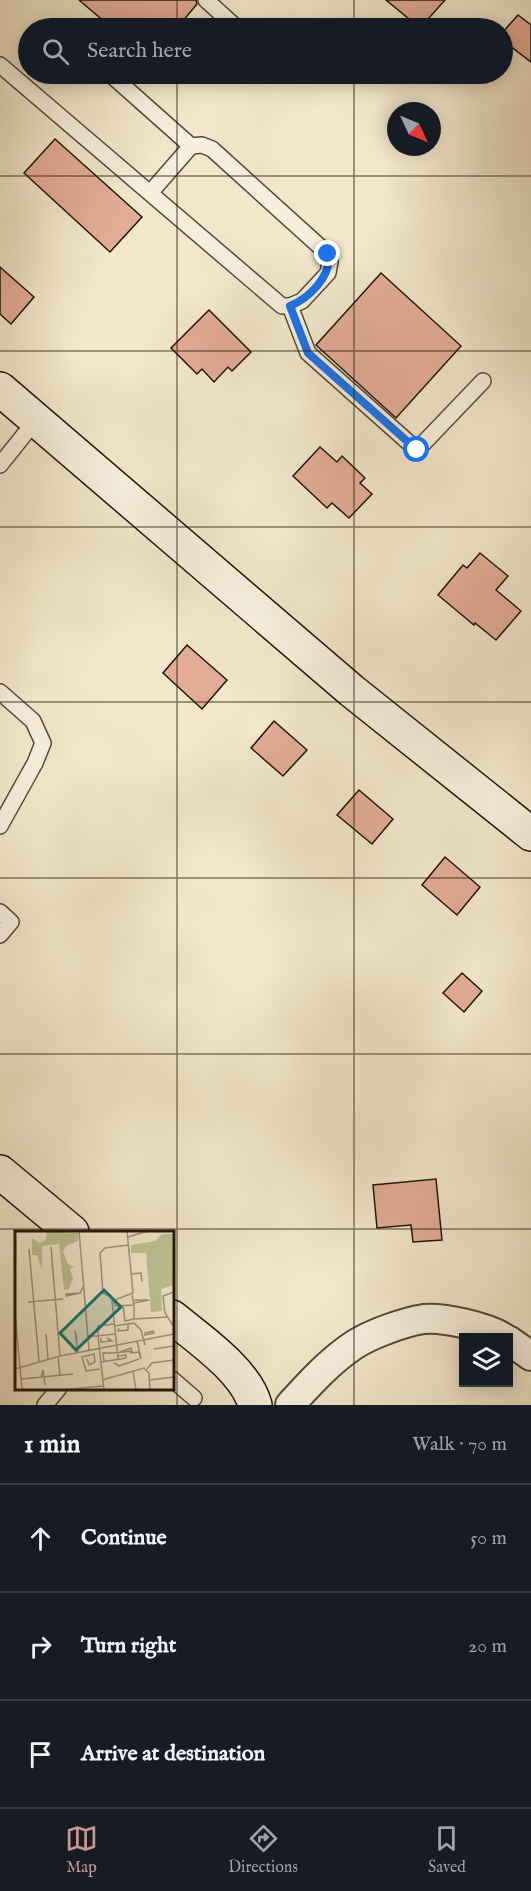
<!DOCTYPE html>
<html lang="en">
<head>
<meta charset="utf-8">
<style>
  :root { --surface:#171b24; --page:#20242c; --text:#f1f3f6; --muted:#9ea1a6; --line:#363941; --accent:#c59692 }
  body { margin:0; font-family:"IM FELL English",serif; background:var(--page); color:var(--text) }
  .controls { position:absolute; right:18px; bottom:18px; display:grid; overflow:hidden; border-radius:0px; box-shadow:0 3px 15px #0003 }
  .controls button { width:54px; height:54px; display:grid; place-items:center; padding:0; border:0; border-bottom:2px solid var(--line); background:var(--surface); color:var(--text); font:30px sans-serif }
  .compass { position:absolute; left:387px; top:102px; width:54px; height:54px; border-radius:50%; background:var(--surface); box-shadow:0 3px 15px #0003; rotate:134deg }
  .stop { position:absolute; width:18px; height:18px; margin:-14px; border:4px solid #1a73e8; border-radius:50%; background:#fff }
  .stop.end { background:#1a73e8; border-color:#fff; box-shadow:0 2px 6px #0008 }
  .list { margin:0; padding:0; list-style:none }
  h2 { display:flex; justify-content:space-between; align-items:center; height:78px; margin:0; padding:0 24px; font-size:26px }
  h2 small { font-size:20px; font-weight:400; color:var(--muted) }
  .list li { display:grid; grid-template-columns:39px 1fr auto; gap:18px; align-items:center; box-sizing:border-box; height:108px; padding:0 24px; border-top:2px solid var(--line) }
  .list b { display:block; font-size:22px; white-space:nowrap }
  .list em { font-size:20px; font-style:normal; color:var(--muted) }
  .icon { flex:none; width:33px; height:33px; fill:none; stroke:currentColor; stroke-width:2; stroke-linecap:round; stroke-linejoin:round }
  .map { position:relative; flex:none; width:531px; height:1405px; overflow:hidden }
  .search { position:absolute; background:var(--surface); box-shadow:0 3px 15px #0003; left:18px; right:18px; top:18px; height:66px; display:flex; align-items:center; gap:15px; box-sizing:border-box; padding:0 21px; border-radius:33px; color:var(--muted); font-size:22px }
  .sheet { height:402px; background:var(--surface) }
  nav { display:flex; justify-content:space-around; align-items:center; box-sizing:border-box; height:84px; border-top:2px solid var(--line); background:var(--surface); font-size:16px; color:var(--muted) }
  nav a { display:grid; justify-items:center; gap:3px }
  nav .on { color:var(--accent) }
  .map>svg:first-child { display:block }
  .building { fill:#e2ac96; stroke:#20150a; stroke-width:1.5 }
  .lines { fill:none; stroke-linecap:round; stroke-linejoin:round }
  .lane-casing { stroke:#544a3a; stroke-width:18 }
  .street-casing { stroke:#544a3a; stroke-width:32 }
  .secondary-casing { stroke:#20150a; stroke-width:36 }
  .lane { stroke:#f7efdd; stroke-width:15 }
  .street { stroke:#f7efdd; stroke-width:28 }
  .secondary { stroke:#f7efdd; stroke-width:33 }
  .route { stroke:#1a73e8; stroke-width:8 }
  .grid { fill:none; stroke:#20150a; stroke-width:1.5; stroke-opacity:0.55 }
  .inset-road { fill:none; stroke:#9e937e; stroke-width:1.5 }
  .view { fill:#0f766e; fill-opacity:0.15; stroke:#0f766e; stroke-width:3 }
  .inset-edge { fill:none; stroke:#20150a; stroke-width:3 }
</style>
</head>
<body>
<div class="map">
<svg width="531" height="1405" viewBox="0 0 531 1405">
  <rect width="100%" height="100%" fill="#f2e7cb"/>
  <filter id="stains"><feTurbulence type="fractalNoise" baseFrequency=".00333" numOctaves="4"/><feColorMatrix values="0 0 0 0 .2 0 0 0 0 .09 0 0 0 0 .02 0 0 0 .5 -.17"/></filter>
  <radialGradient id="worn" r=".72"><stop offset=".6" stop-color="#630" stop-opacity="0"/><stop offset="1" stop-color="#630" stop-opacity=".3"/></radialGradient>
  <!-- building -->
  <g class="building">
    <polygon points="79,0 196,0 197,4 177,28 112,28"/>
    <polygon points="386,0 445,0 420,28"/>
    <polygon points="518,15 531,25 531,62 502,40 502,33"/>
    <polygon points="55,139 142,217 110,252 24,173"/>
    <polygon points="0,267 34,297 11,324 0,314"/>
    <polygon points="381,273 461,346 396,418 316,345"/>
    <polygon points="209,310 251,352 232,371 228,367 214,382 202,369 197,374 171,348"/>
    <polygon points="320,447 337,462 342,456 365,478 360,483 372,494 349,518 332,503 327,508 293,476"/>
    <polygon points="480,553 508,576 496,590 521,611 496,640 475,623 474,625 438,595 463,565 467,568"/>
    <polygon points="187,645 227,680 202,709 163,673"/>
    <polygon points="274,721 307,750 283,776 251,748"/>
    <polygon points="359,790 393,819 372,844 337,815"/>
    <polygon points="445,857 480,887 457,915 422,885"/>
    <polygon points="462,973 482,991 464,1012 443,993"/>
    <polygon points="436,1179 442,1240 413,1242 411,1225 377,1228 373,1185"/>
  </g>
  <g class="lines">
    <defs>
      <g id="lane">
        <polyline points="206,0 237,28"/>
        <polyline points="0,65 282,306 290,306 302,301 328,273 330,262 328,254 212,149 202,145 191,146 150,193"/>
        <polyline points="110,74 191,146"/>
        <polyline points="290,306 308,353 417,450 483,381"/>
        <polyline points="0,465 36,420"/>
        <polyline points="0,692 33,721 43,743 35,763 0,826"/>
        <polyline points="0,912 11,922 0,935"/>
        <polyline points="172,1379 194,1398"/>
        <polyline points="45,1405 59,1388"/>
      </g>
      <g id="street">
        <polyline points="508,1340 531,1356"/>
        <path d="M290 1405C310 1383 330 1361 354 1345 371 1334 404 1322 424 1319 443 1317 488 1327 504 1338"/>
      </g>
      <g id="secondary">
        <polyline points="0,389 352,691 531,834"/>
        <polyline points="0,1172 72,1232"/>
        <path d="M172 1317C199 1339 246 1371 255 1405"/>
      </g>
    </defs>
    <!-- lane casing -->
    <use href="#lane" class="lane-casing"/>
    <!-- street casing -->
    <use href="#street" class="street-casing"/>
    <!-- secondary casing -->
    <use href="#secondary" class="secondary-casing"/>
    <!-- lane -->
    <use href="#lane" class="lane"/>
    <!-- street -->
    <use href="#street" class="street"/>
    <!-- secondary -->
    <use href="#secondary" class="secondary"/>
  </g>
  <g class="lines">
    <!-- route -->
    <path class="route" d="M328 254C332 276 309 298 290 306L308 353 417 450"/>
  </g>
  <!-- grid -->
  <path class="grid" d="M177 0V28M354 0V28M177 74V1405M354 74V1405M0 176H531M0 351H531M0 527H531M0 702H531M0 878H531M0 1054H531M0 1229H531"/>
  <!-- overview -->
  <g transform="translate(15 1231)">
    <rect width="159" height="159" fill="#f2e7cb"/>
    <path d="M32 0 63 2V10L51 15 48 21 53 33 59 36 55 38 58 48 54 58 49 59 44 13 27 15V39L22 24H17V7L24 12 31 9ZM147 3H159V54L146 58 147 80 136 81 131 22H116V14L140 10Z" fill="#bec495"/>
    <path class="inset-road" d="M64 0 74 119M113 6 133 0M36 16 45 125M14 18 24 130M116 43 126 42 127 51M159 61 148 65 150 82 159 96M65 62 51 65V63L65 62 69 54M98 67 88 62 85 22 90 17 113 14M119 69H134L119 72M99 70 100 75 119 74 117 64M13 71 48 68M108 74 110 90 119 88V74M0 83 7 159M119 88 153 86M99 93 83 95V105L100 103M99 95 119 92 126 99 130 114M104 97 103 100 113 99V94M138 100 139 102 130 104V102ZM31 103 33 128M73 105H83L89 159M86 107V111L97 110 92 107M62 109 60 100 63 121M139 118 159 115M115 122 124 121 126 128 122 110M43 125 45 144M72 128 74 134 80 131 79 123 67 126 71 140 85 138M103 128 97 70 118 62 112 0M89 130 88 122H99L117 120 116 117 105 121M86 131 111 127V124L103 125M99 132 104 135 124 128M0 138 45 125 159 103M132 138 137 132 159 129M118 141 121 159M26 146 28 139 30 154M6 148 58 143M87 149 129 137 134 142 135 159M135 149 159 146M44 159 88 155"/>
    <path class="view" d="M89 59 106 76 61 119 45 102Z"/>
    <rect width="159" height="159" class="inset-edge"/>
  </g>
  <rect width="100%" height="100%" filter="url(#stains)"/>
  <rect width="100%" height="100%" fill="url(#worn)"/>
</svg>
<div class="controls">
<button><svg class="icon" aria-label="layers" viewBox="0 0 24 24"><path d="M12 4l9 5-9 5-9-5zM3 14l9 5 9-5"/></svg></button>
</div>
<svg class="compass" viewBox="-18 -18 36 36"><path d="M0-13l5 13h-10z" fill="#e53935"/><path d="M0 13l5-13h-10z" fill="#9ea1a6"/></svg>
<div class="stop" style="left:417px;top:450px"></div>
<div class="stop end" style="left:328px;top:254px"></div>
<div class="search"><svg class="icon" aria-label="search" viewBox="0 0 24 24"><circle cx="10" cy="10" r="6"/><path d="M15 15l6 6"/></svg>Search here</div>
</div>
<section class="sheet">
<h2>1 min<small>Walk · 70 m</small></h2>
<ul class="list">
<li><svg class="icon" aria-label="ahead" viewBox="0 0 24 24"><path d="M12 20V5M6 11l6-6 6 6"/></svg><div><b>Continue</b></div><em>50 m</em></li>
<li><svg class="icon" aria-label="right" viewBox="0 0 24 24"><path d="M7 20v-9h11M14 6l5 5-5 5"/></svg><div><b>Turn right</b></div><em>20 m</em></li>
<li><svg class="icon" aria-label="arrive" viewBox="0 0 24 24"><path d="M6 21V4h12l-3 4 3 4H6"/></svg><div><b>Arrive at destination</b></div></li>
</ul>
</section>
<nav>
<a class="on"><svg class="icon" aria-label="map" viewBox="0 0 24 24"><path d="M3 6l6-2 6 2 6-2v14l-6 2-6-2-6 2zM9 4v14M15 6v14"/></svg>Map</a>
<a><svg class="icon" aria-label="directions" viewBox="0 0 24 24"><path d="M12 3l9 9-9 9-9-9zM9 14v-3h6M13 9l2 2-2 2"/></svg>Directions</a>
<a><svg class="icon" aria-label="saved" viewBox="0 0 24 24"><path d="M7 4h10v16l-5-4-5 4z"/></svg>Saved</a>
</nav>
</body>
</html>
